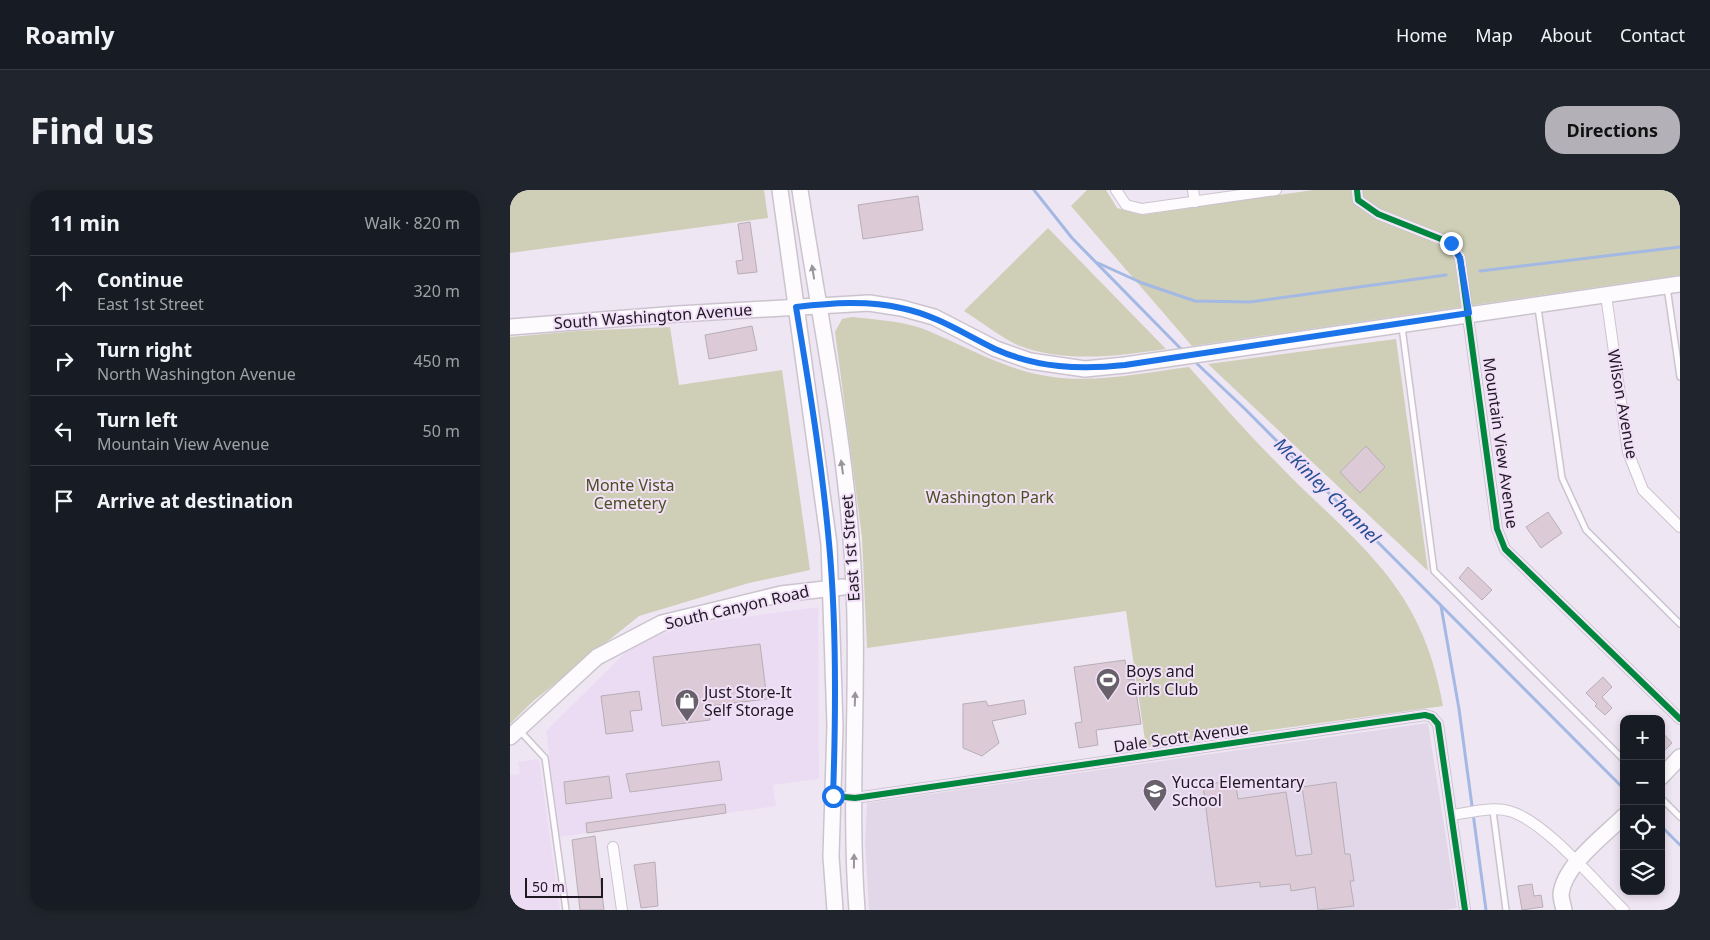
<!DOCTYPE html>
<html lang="en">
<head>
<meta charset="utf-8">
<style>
  :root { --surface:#171b24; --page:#20242c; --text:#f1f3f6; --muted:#9ea1a6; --line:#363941; --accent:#b3b1b7 }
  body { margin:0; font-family:"Noto Sans",sans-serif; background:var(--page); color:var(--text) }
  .controls { position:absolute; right:15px; bottom:15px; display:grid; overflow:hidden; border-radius:10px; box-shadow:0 2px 8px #0003 }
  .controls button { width:45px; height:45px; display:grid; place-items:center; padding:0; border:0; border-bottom:1px solid var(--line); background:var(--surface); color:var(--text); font:25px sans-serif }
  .scale { position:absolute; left:15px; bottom:12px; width:78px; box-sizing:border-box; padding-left:5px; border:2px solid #1f1922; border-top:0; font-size:14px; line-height:18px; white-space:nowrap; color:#1f1922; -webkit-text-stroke:4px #f2e0f9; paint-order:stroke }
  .stop { position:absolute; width:15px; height:15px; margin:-11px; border:4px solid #1a73e8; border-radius:50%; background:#fff }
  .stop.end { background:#1a73e8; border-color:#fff; box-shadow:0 1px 5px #0008 }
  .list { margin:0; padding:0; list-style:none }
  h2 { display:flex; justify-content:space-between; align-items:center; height:65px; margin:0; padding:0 20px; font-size:21px }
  h2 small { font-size:16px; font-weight:400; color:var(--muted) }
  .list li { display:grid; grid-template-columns:32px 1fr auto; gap:15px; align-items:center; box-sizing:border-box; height:70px; padding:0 20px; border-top:1px solid var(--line) }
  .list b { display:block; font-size:19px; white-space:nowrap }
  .list p { margin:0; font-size:16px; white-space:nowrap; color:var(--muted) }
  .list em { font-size:16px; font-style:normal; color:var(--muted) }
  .icon { flex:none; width:28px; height:28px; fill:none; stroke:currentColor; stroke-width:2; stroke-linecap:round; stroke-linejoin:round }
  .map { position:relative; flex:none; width:1170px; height:720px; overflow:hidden; border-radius:20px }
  header { display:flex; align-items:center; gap:30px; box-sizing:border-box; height:70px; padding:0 25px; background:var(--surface); border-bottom:1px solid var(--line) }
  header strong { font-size:24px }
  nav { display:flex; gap:28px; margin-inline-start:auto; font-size:18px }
  .intro { display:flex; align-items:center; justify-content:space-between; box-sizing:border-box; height:120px; padding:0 30px }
  h1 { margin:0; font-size:35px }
  .button { padding:12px 22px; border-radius:20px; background:var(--accent); color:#111; font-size:18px; font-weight:700 }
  main { display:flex; gap:30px; padding:0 30px }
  aside { flex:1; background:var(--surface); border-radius:20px; box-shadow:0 2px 8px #0003 }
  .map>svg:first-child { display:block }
  .built { fill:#ecdcf3 }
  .education { fill:#e1d7e8 }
  .green { fill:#cfceb6 }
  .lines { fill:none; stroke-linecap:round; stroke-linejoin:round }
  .stream { stroke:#a3b9e4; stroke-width:3 }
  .building { fill:#dccbd7; stroke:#b7aeb6 }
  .lane-casing { stroke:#cbc4ce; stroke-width:8 }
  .street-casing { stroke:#cbc4ce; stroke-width:12 }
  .secondary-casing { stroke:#cbc4ce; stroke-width:18 }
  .lane { stroke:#fdfbfd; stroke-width:5 }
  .street { stroke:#fdfbfd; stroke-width:10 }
  .secondary { stroke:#fdfbfd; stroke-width:15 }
  .cycleway-casing { stroke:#f2e0f9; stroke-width:9 }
  .cycleway { stroke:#00873e; stroke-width:6 }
  .oneway { fill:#99959a }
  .route { stroke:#1a73e8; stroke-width:6 }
  .labels { text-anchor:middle; stroke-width:4; stroke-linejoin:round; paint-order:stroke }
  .street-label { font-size:16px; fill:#1f1922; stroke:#f2e0f9 }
  .park-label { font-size:16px; fill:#4b501e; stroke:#f2e0f9 }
  .poi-label { font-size:16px; fill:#1f1922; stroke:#f2e0f9; text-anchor:start }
  .water-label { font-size:18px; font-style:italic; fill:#245092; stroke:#f2e0f9 }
</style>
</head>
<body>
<header>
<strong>Roamly</strong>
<nav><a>Home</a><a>Map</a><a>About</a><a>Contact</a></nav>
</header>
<div class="intro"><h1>Find us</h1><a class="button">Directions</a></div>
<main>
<aside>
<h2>11 min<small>Walk · 820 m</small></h2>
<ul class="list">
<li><svg class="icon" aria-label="ahead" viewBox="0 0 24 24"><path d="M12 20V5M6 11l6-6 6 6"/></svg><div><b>Continue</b><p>East 1st Street</p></div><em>320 m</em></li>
<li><svg class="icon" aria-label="right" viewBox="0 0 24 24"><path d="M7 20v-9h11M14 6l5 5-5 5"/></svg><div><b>Turn right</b><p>North Washington Avenue</p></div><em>450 m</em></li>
<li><svg class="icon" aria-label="left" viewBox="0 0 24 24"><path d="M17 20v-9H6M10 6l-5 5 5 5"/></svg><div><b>Turn left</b><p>Mountain View Avenue</p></div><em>50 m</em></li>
<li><svg class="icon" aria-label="arrive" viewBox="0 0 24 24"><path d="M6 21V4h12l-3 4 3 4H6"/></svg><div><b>Arrive at destination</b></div></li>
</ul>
</aside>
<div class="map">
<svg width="1170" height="720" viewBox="0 0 1170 720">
  <rect width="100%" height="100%" fill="#efe6f3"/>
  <!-- built -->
  <g class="built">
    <polygon points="308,417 309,589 263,595 266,616 50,647 36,541 119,459 151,444 190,433"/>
    <polygon points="29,569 50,720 0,720 0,585 10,584 8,572"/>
  </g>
  <!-- education -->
  <polygon class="education" points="918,533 947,718 934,720 359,720 355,652 357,613"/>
  <!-- green -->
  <g class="green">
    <polygon points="0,0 254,0 258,28 0,63"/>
    <polygon points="577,0 596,0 607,18 632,25 803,0 1170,0 1170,85 682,156 561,16"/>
    <path d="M538 38 656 159C608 166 556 173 510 156 491 148 472 132 454 121Z"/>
    <path d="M342 127C368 130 397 131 421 142 456 157 493 178 531 185 580 195 630 183 679 177 709 211 739 245 771 277 816 324 871 365 902 423 918 452 927 483 933 516L636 557 616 421 357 458 352 347 325 142 332 129Z"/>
    <polygon points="160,137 169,195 272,180 300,380 239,393 129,426 22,512 0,534 0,147 68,141"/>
    <polygon points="886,149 918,381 698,174"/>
  </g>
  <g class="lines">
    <!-- stream -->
    <g class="stream">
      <polyline points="524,0 562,48 674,162"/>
      <polyline points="588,73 632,93 685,111 740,112 936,85"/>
      <polyline points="970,81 1170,57"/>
      <polyline points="682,169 735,219 1114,599"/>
      <polyline points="931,416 949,519 976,720"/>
      <polyline points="1151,636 1170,655"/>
    </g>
  </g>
  <!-- building -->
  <g class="building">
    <polygon points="408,6 413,40 353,49 348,15"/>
    <polygon points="240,32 247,82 228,84 226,71 233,70 228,34"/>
    <polygon points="242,136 247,160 199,169 195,145"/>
    <polygon points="856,256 875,277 850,303 830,282"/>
    <polygon points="1038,322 1052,343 1031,358 1016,337"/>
    <polygon points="958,377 982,400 972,410 949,388"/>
    <polygon points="250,454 257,509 199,516 200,530 152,536 143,467"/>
    <polygon points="615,470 618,490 624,489 631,534 586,540 588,555 569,558 565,533 572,532 564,477"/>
    <polygon points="1093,487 1102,497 1092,507 1102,518 1095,525 1085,516 1087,514 1076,503"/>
    <polygon points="129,501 132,520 120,521 123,541 96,544 91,506"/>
    <polygon points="514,510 516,524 482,531 489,553 472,566 453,558 453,514 476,511 478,516"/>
    <polygon points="1151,541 1162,553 1151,564"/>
    <polygon points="209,571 212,590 120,602 116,584"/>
    <polygon points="99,586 102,608 56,614 54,592"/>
    <polygon points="725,590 728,609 776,602 786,666 802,664 792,597 826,592 835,664 840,664 844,691 840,691 844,716 808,720 805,697 781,701 780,694 750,697 750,692 706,697 693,595"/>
    <polygon points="215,614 216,623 77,643 76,633"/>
    <polygon points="85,646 94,720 70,720 62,650"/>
    <polygon points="145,672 148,716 131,718 124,675"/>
    <polygon points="1022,694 1024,706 1031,705 1033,717 1012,720 1008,696"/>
  </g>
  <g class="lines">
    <defs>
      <g id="lane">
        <polyline points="1157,97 1170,187"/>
        <polyline points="1028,118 1052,288 1076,340 1170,434"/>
        <polyline points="892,137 924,381 1114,570"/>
        <polyline points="10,541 35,568 56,720"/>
        <polyline points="1151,608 1170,627"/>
        <polyline points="983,621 996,720"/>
      </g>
      <g id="street">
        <polyline points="606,0 616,15 632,19 766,0"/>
        <polyline points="683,0 685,12"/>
        <polyline points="847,0 848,10 868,24 941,53 950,68 987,339 995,359 1170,529"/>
        <polyline points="1096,105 1118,262 1133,300 1170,337"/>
        <polyline points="323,606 345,608 915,525 922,527 928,534 955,720"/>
        <path d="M942 625C959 623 983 616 999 621 1034 630 1086 693 1114 720"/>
        <polyline points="103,657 112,720"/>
      </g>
      <g id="secondary">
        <polyline points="270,0 319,354 325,536 321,667 325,720"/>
        <path d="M290 0C308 119 334 242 342 362 351 481 338 601 347 720"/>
        <polyline points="0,137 168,124 359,113 391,118 424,127 486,159 520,171 575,179 615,175 1170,94"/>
        <polyline points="0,547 87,467 152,433 271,404 333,397"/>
        <polyline points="1151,587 1170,567"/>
        <path d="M1054 720C1053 715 1051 709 1051 704 1054 675 1094 646 1114 626"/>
      </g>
    </defs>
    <!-- lane casing -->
    <use href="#lane" class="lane-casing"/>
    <!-- street casing -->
    <use href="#street" class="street-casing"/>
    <!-- secondary casing -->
    <use href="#secondary" class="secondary-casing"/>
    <!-- lane -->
    <use href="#lane" class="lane"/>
    <!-- street -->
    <use href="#street" class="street"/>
    <!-- secondary -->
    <use href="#secondary" class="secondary"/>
    <defs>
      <g id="cycleway">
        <polyline points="847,0 848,10 868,24 941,53 950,68 987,339 995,359 1170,529"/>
        <polyline points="323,606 345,608 915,525 922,527 928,534 955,720"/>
      </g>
    </defs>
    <!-- cycleway casing -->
    <use href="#cycleway" class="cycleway-casing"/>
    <!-- cycleway -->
    <use href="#cycleway" class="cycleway"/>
  </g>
  <!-- one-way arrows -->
  <defs><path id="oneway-solid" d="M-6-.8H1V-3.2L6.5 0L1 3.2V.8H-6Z" transform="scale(1.25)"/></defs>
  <g class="oneway">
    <use href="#oneway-solid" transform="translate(303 82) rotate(-99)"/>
    <use href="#oneway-solid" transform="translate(332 277) rotate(-98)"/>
    <use href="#oneway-solid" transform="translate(345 509) rotate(-88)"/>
    <use href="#oneway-solid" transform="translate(344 671) rotate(-89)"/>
  </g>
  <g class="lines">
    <!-- route -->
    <path class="route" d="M323 606C326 522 327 437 319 353 312 274 299 195 286 117 321 113 357 110 391 118 426 125 454 144 485 159 527 178 570 180 615 175L959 123 950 68 941 53"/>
  </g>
  <!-- icons -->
  <defs>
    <symbol id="stadium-pin" viewBox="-11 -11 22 30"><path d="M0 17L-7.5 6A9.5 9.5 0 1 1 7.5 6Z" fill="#68616b" stroke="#f2e0f9"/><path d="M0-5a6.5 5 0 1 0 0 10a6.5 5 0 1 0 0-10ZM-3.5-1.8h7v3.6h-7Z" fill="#fff"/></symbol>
    <symbol id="shop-pin" viewBox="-11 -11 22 30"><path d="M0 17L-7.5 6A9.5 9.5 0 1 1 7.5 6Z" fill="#68616b" stroke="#f2e0f9"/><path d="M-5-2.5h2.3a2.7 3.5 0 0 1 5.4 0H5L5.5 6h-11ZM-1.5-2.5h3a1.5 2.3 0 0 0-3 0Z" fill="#fff"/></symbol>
    <symbol id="school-pin" viewBox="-11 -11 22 30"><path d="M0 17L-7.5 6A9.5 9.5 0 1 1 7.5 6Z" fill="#68616b" stroke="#f2e0f9"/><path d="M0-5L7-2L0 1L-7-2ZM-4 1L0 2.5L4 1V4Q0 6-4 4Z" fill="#fff"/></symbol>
  </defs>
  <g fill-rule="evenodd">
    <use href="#stadium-pin" x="584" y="476" width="28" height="38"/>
    <use href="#shop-pin" x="163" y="497" width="28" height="38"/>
    <use href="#school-pin" x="631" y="587" width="28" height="38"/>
  </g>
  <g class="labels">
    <!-- street labels -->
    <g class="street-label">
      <text transform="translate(143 126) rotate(-4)" y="6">South Washington Avenue</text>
      <text transform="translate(1113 214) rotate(80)" y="6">Wilson Avenue</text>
      <text transform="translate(991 253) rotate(82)" y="6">Mountain View Avenue</text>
      <text transform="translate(340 358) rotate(-94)" y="6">East 1st Street</text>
      <text transform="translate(227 417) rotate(-13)" y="6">South Canyon Road</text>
      <text transform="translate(671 547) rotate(-8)" y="6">Dale Scott Avenue</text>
    </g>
    <!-- park labels -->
    <g class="park-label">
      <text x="120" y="301">Monte Vista<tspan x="120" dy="18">Cemetery</tspan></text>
      <text x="480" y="313">Washington Park</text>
    </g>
    <!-- poi labels -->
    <g class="poi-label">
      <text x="616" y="487">Boys and<tspan x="616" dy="18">Girls Club</tspan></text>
      <text x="194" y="508">Just Store-It<tspan x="194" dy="18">Self Storage</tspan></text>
      <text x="662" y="598">Yucca Elementary<tspan x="662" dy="18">School</tspan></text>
    </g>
    <!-- water labels -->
    <g class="water-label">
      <text transform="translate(817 301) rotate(45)" y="6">McKinley Channel</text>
    </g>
  </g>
</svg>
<div class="controls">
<button>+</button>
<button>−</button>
<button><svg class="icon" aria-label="locate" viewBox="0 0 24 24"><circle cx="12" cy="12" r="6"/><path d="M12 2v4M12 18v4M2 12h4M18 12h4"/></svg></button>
<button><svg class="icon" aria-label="layers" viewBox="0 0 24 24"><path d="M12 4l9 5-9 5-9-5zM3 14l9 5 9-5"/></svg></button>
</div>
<div class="scale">50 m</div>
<div class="stop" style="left:323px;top:606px"></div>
<div class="stop end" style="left:941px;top:53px"></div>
</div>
</main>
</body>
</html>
